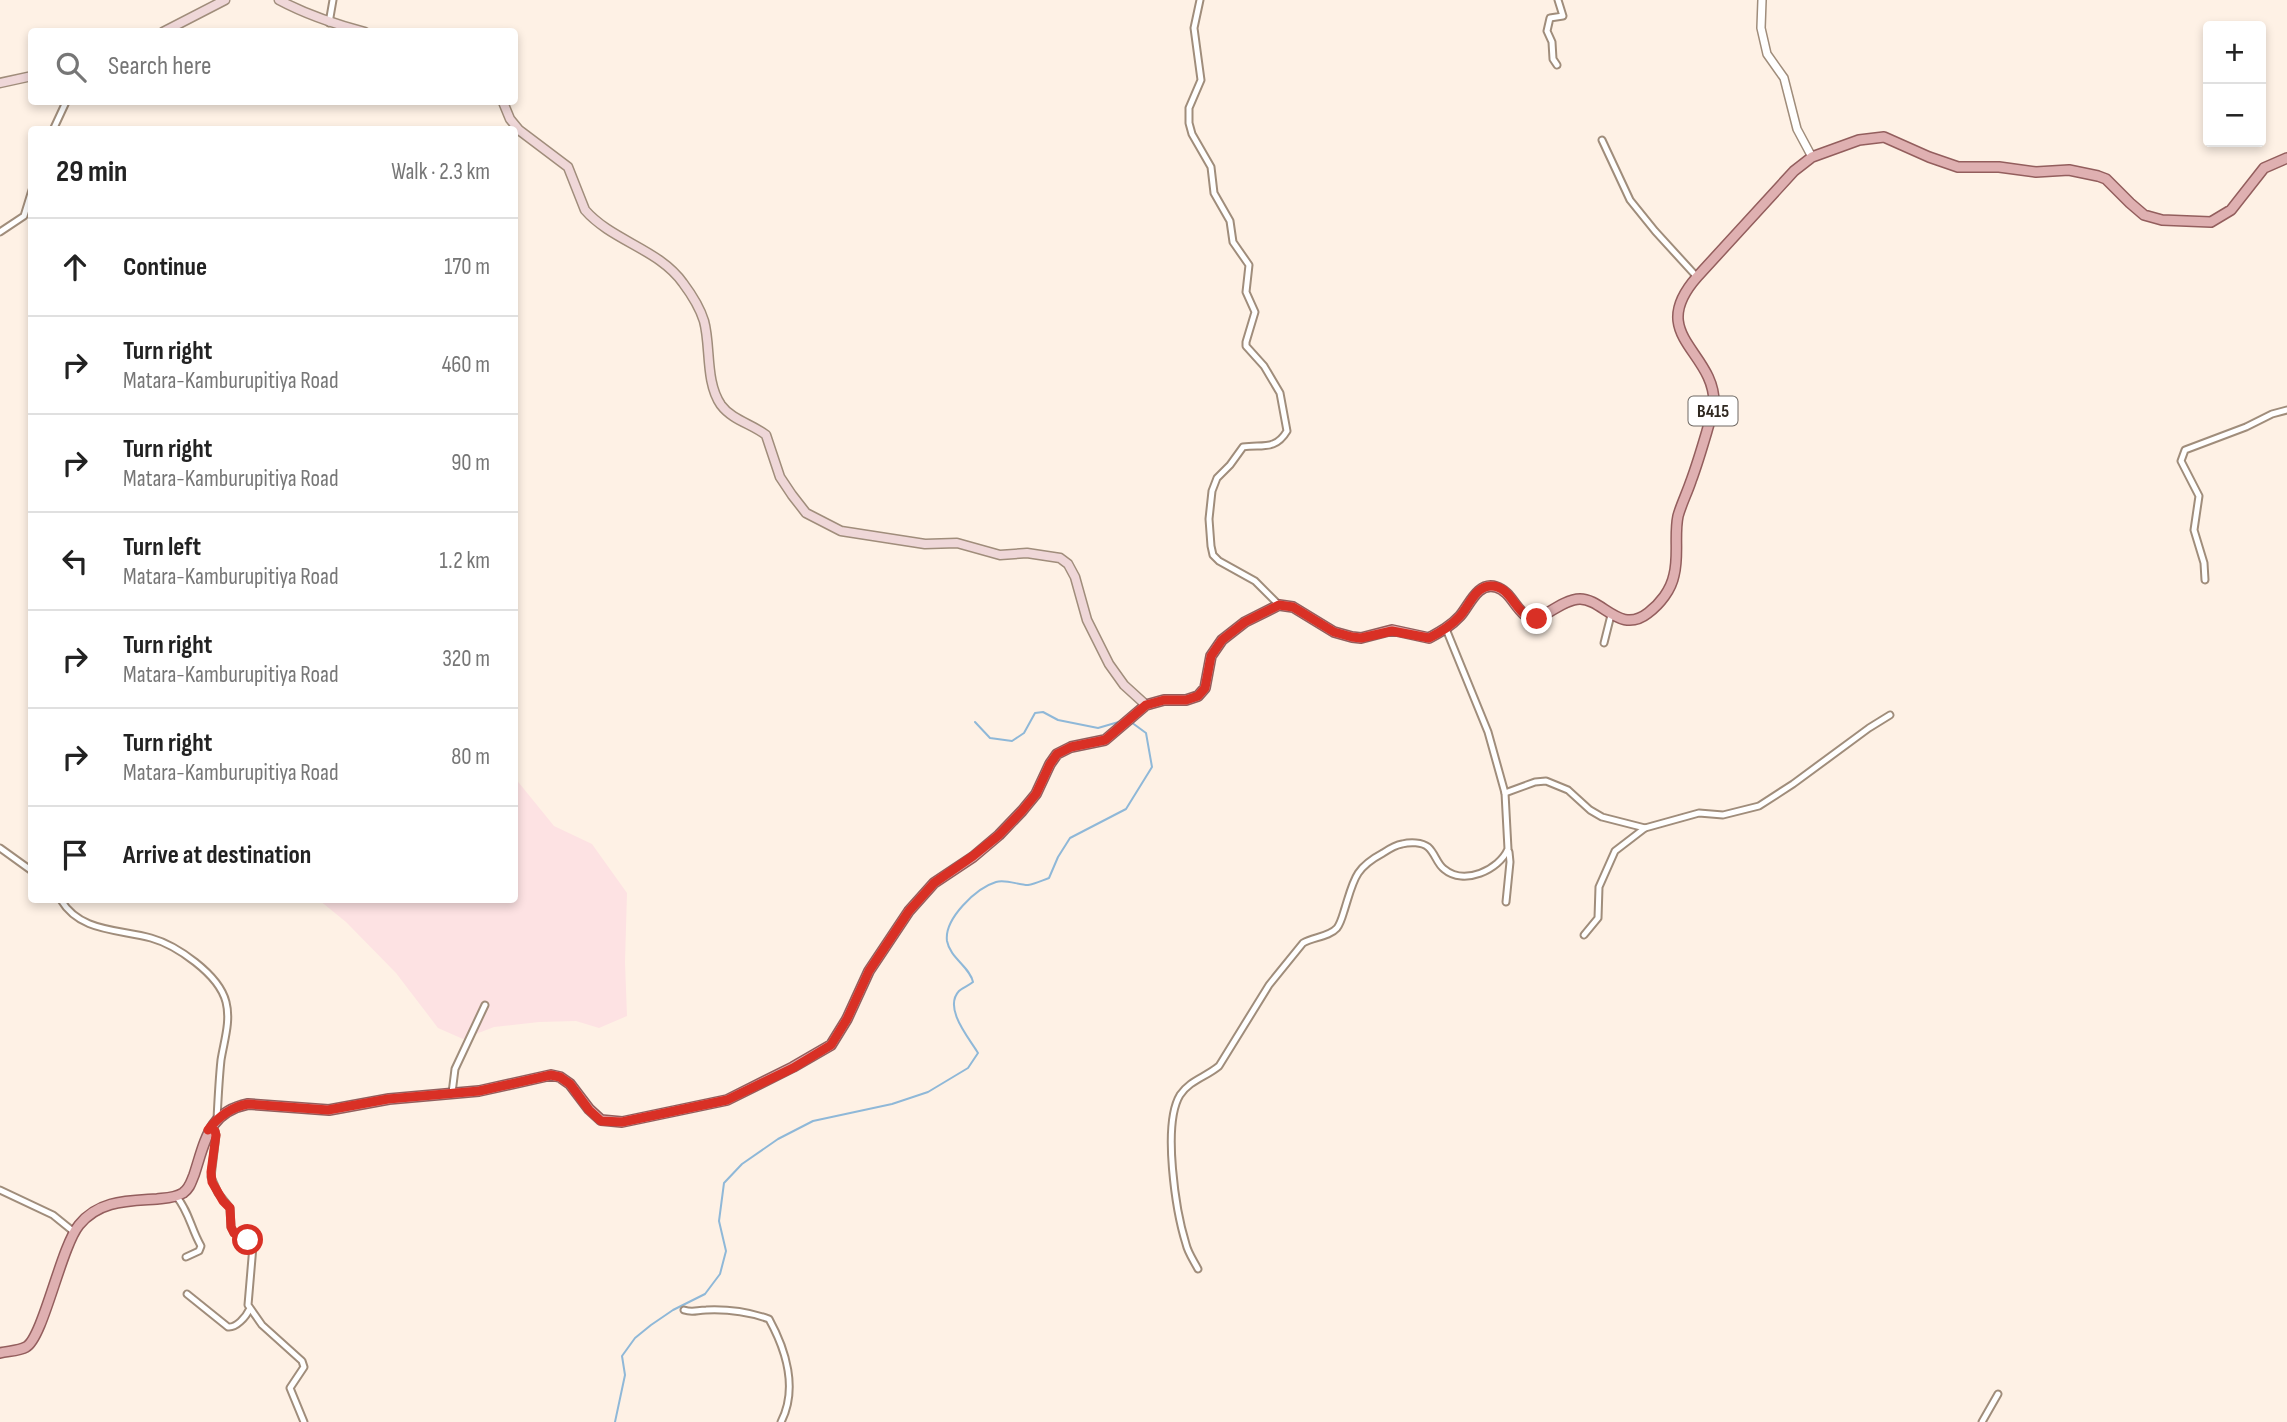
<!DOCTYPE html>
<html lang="en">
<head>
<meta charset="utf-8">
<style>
  :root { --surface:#fff; --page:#f2f2f2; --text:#222; --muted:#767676; --line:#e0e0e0 }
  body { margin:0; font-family:"Sofia Sans Condensed",sans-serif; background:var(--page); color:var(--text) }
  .controls { position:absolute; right:21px; top:21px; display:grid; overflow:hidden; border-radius:7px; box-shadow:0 4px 10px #0003 }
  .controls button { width:63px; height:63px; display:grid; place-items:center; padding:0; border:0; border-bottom:2px solid var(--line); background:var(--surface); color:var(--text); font:35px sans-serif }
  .stop { position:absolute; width:21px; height:21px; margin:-16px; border:5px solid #d93025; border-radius:50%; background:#fff }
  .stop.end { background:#d93025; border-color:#fff; box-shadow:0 2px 7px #0008 }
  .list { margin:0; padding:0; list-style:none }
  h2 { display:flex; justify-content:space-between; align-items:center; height:91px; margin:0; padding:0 28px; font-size:30px }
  h2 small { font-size:23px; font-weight:400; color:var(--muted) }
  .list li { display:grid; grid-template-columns:46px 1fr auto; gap:21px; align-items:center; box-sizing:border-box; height:98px; padding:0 28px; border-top:2px solid var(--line) }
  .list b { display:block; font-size:26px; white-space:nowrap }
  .list p { margin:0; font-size:23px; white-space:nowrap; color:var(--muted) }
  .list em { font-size:23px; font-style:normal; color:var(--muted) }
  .icon { flex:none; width:38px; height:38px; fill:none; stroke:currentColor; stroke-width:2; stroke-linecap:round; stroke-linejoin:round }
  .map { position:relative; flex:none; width:2287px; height:1422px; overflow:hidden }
  .search { position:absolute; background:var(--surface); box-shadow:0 4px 10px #0003; left:28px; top:28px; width:490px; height:77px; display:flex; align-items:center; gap:18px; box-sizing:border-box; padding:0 24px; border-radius:7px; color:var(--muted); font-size:26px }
  .panel { position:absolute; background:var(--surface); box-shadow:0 4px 10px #0003; left:28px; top:126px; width:490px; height:777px; border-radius:7px }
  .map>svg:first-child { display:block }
  .education { fill:#fde2e3 }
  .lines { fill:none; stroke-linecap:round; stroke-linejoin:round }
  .stream { stroke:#8fb8d8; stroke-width:2 }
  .minor-casing { stroke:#a08d7b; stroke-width:9 }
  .tertiary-casing { stroke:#a08d7b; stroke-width:10 }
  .secondary-casing { stroke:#a08d7b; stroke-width:11 }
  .primary-casing { stroke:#935e5d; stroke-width:12 }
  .minor { stroke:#fff; stroke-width:5 }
  .tertiary { stroke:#fff; stroke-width:7 }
  .secondary { stroke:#efd7d8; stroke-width:8 }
  .primary { stroke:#dfb0b1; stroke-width:9 }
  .route { stroke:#d93025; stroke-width:9 }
  .labels { text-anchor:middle; stroke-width:5; stroke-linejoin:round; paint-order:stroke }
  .shield { fill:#fff; stroke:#6e6964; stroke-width:2 }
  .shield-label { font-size:18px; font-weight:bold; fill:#302921 }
</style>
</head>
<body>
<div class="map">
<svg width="2287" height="1422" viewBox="0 0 2287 1422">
  <rect width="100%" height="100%" fill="#fef1e5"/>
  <!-- education -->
  <polygon class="education" points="515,778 554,826 592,844 627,893 625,962 627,1016 599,1028 576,1021 539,1022 494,1027 463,1039 438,1028 396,973 346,922 319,900 514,900"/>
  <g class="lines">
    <!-- stream -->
    <g class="stream">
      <polyline points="975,722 990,738 1012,741 1024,733 1035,713 1043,712 1058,720 1098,728 1122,721"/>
      <path d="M615 1422 625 1375 622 1356 635 1338 651 1325 673 1310 705 1294 720 1274 726 1251 719 1221 724 1183 742 1164 778 1139 813 1121 892 1104 928 1092 968 1068 978 1053C969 1038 943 1008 959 991 962 988 968 986 973 982 970 967 950 958 947 941 944 919 976 888 996 882 1006 879 1018 885 1028 885 1035 884 1043 880 1049 878L1058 857 1070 838 1126 809 1152 767 1146 733 1131 722"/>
    </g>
    <defs>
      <g id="minor">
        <path d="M1200 0 1194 28 1201 80 1189 108V123L1192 134 1211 167 1214 193 1230 221 1233 242 1249 265 1246 292 1255 312 1246 342V346L1264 366 1280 393 1287 431C1275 451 1262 444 1243 447L1230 465 1217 478 1212 491 1209 519 1211 546 1213 555 1219 561 1255 581 1279 605"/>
        <polyline points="329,23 333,0"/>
        <polyline points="1557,65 1553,59 1552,42 1547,31 1550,18 1563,16 1558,0"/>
        <polyline points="53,130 66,102"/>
        <polyline points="1602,140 1630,200 1655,231 1697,277"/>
        <polyline points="0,232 24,216 32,190"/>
        <polyline points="2205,580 2204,563 2194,530 2199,496 2181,461 2185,450 2246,427 2272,414 2287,410"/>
        <polyline points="1604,643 1611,615"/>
        <polyline points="1505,793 1535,782 1546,781 1568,790 1590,810 1602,817 1645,828 1699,813 1723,815 1759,806 1793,784 1869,728 1890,715"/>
        <polyline points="0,848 32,871"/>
        <path d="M61 900C80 932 118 929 151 938 176 945 219 974 226 1002 231 1021 224 1041 221 1060 219 1079 218 1099 217 1119"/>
        <polyline points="1506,902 1510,862 1509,852"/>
        <polyline points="1584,935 1598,918 1599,887 1615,851 1645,828"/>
        <polyline points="452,1093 455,1069 485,1005"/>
        <polyline points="211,1129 215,1131 216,1135 211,1177 218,1193 230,1208 231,1227 234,1233 243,1236 253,1246 248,1305 262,1325 302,1361 304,1367 290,1388 304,1422"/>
        <polyline points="0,1190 53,1215 74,1232"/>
        <path d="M176 1196C189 1211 191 1229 201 1246L199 1251 186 1257"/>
        <path d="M1198 1269C1194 1261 1188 1253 1186 1244 1176 1212 1162 1125 1180 1095 1190 1080 1206 1077 1219 1066L1269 985 1303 943C1313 937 1329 937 1337 928 1341 923 1343 914 1345 908 1354 879 1355 868 1383 853 1389 849 1395 845 1402 844 1410 842 1422 842 1428 847 1435 853 1437 864 1444 869 1464 886 1499 870 1508 849L1505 793 1488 732 1446 629"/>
        <path d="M187 1294 228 1327C236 1328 246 1317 249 1310"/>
        <path d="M684 1310C693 1313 697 1310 706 1310 727 1309 749 1312 769 1319 786 1350 798 1389 781 1422"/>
        <polyline points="1982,1422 1998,1394"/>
      </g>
      <polyline id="tertiary" points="1762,0 1761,28 1767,54 1784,78 1797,129 1812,157"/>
      <g id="secondary">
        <path d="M279 0C307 15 334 24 365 32"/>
        <polyline points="163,32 225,0"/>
        <polyline points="0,83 32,76"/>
        <path d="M503 102 510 119 519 130 568 167 585 210C612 241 659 249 683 283 692 295 700 308 704 321 711 346 705 382 721 405 732 420 752 424 766 435L780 477 792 495 806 513 841 531 925 544 957 543 1000 555 1027 553 1060 558 1068 564 1075 577 1087 620 1109 664 1124 685 1146 705"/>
      </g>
      <path id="primary" d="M0 1353C8 1351 19 1351 26 1347 43 1338 61 1247 79 1225 99 1200 128 1201 157 1199 166 1198 175 1198 183 1193 190 1188 191 1182 194 1175 205 1142 208 1112 248 1104L329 1110 389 1099 479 1091 551 1075 560 1077 570 1084 589 1109 601 1120 622 1122 727 1100 793 1067 831 1045 847 1019 869 971 909 911 934 883 973 857 999 835 1022 811 1036 794 1050 764 1057 754 1071 747 1105 740 1146 705 1164 700H1186L1198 696 1205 688 1211 656 1222 640 1245 622 1279 605 1293 607 1334 632 1352 637 1361 638 1392 630 1429 638C1440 632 1451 626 1460 616 1469 606 1478 581 1496 587 1514 592 1517 619 1537 619 1549 613 1566 599 1580 599 1603 599 1620 635 1648 613 1660 604 1671 590 1674 575 1679 556 1674 535 1678 516 1681 505 1687 493 1691 481 1697 465 1702 448 1707 431 1709 423 1713 413 1714 405 1716 351 1645 336 1697 277L1794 171 1812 157 1859 140 1884 137 1929 157 1958 167H1999L2036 172 2069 170 2098 176 2106 179 2130 203 2144 215 2162 220 2211 222 2231 210 2264 168 2287 158"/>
    </defs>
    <!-- minor casing -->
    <use href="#minor" class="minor-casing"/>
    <!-- tertiary casing -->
    <use href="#tertiary" class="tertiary-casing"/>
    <!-- secondary casing -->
    <use href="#secondary" class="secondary-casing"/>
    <!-- primary casing -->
    <use href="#primary" class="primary-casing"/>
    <!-- minor -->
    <use href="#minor" class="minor"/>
    <!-- tertiary -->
    <use href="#tertiary" class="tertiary"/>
    <!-- secondary -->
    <use href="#secondary" class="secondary"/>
    <!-- primary -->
    <use href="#primary" class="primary"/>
  </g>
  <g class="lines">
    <!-- route -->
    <path class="route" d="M248 1240 234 1233 231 1227 230 1208 223 1201 212 1182 211 1172 216 1135 215 1131 211 1128 208 1130C219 1116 231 1107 248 1104L328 1110 388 1099 479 1091 551 1075 560 1077 570 1084 589 1110 601 1121 622 1122 727 1100 793 1068 831 1045 847 1019 869 971 909 911 934 883 973 856 999 835 1022 811 1036 794 1050 764 1057 754 1071 747 1105 740 1146 705 1164 700H1186L1198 696 1205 688 1211 656 1222 640 1245 622 1279 605 1293 607 1334 632 1352 637 1361 638 1392 631 1429 638C1441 632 1451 626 1460 616 1469 606 1475 587 1490 586 1512 584 1516 619 1537 619"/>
  </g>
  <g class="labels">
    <!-- shield labels -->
    <rect class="shield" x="1688.5" y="396.5" width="49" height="29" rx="5"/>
    <g class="shield-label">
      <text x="1713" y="417">B415</text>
    </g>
  </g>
</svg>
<div class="controls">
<button>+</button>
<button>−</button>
</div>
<div class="stop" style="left:248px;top:1240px"></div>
<div class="stop end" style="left:1537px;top:619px"></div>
<div class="search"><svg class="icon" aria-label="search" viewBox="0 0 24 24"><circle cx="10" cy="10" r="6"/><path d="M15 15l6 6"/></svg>Search here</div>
<section class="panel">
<h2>29 min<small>Walk · 2.3 km</small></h2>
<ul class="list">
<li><svg class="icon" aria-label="ahead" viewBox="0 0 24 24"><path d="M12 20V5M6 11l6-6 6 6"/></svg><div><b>Continue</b></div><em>170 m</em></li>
<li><svg class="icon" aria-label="right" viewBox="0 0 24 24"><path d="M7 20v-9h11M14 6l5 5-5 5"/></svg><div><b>Turn right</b><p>Matara-Kamburupitiya Road</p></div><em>460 m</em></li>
<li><svg class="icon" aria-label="right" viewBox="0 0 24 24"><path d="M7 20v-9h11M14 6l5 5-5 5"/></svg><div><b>Turn right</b><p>Matara-Kamburupitiya Road</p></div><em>90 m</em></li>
<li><svg class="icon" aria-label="left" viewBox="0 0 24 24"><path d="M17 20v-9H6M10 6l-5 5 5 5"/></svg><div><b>Turn left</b><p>Matara-Kamburupitiya Road</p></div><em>1.2 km</em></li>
<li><svg class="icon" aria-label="right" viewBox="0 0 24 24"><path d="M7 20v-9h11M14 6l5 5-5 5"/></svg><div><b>Turn right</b><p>Matara-Kamburupitiya Road</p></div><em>320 m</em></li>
<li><svg class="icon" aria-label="right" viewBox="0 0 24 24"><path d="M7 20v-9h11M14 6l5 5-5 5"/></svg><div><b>Turn right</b><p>Matara-Kamburupitiya Road</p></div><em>80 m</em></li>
<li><svg class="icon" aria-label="arrive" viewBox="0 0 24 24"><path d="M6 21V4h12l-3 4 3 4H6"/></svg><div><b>Arrive at destination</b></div></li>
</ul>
</section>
</div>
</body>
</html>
